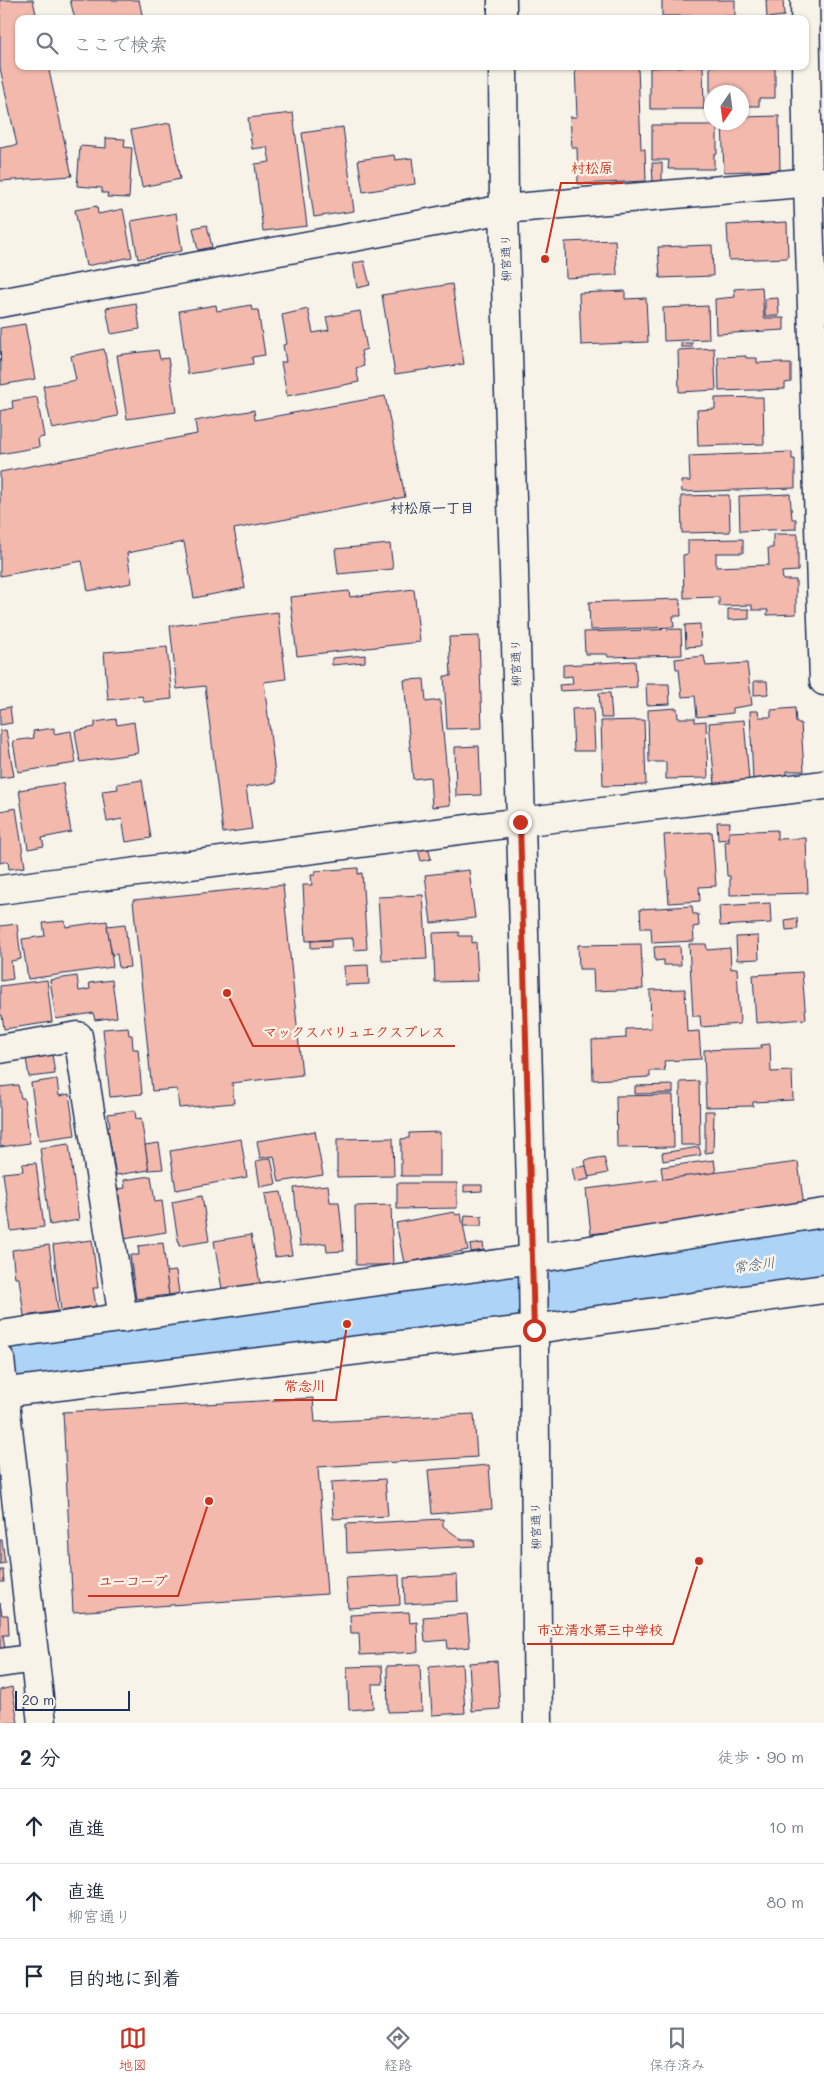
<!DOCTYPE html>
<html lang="ja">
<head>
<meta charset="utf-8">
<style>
  :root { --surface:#fff; --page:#f6f6f7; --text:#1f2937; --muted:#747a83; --line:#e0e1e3; --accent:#c8321e }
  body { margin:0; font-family:Mali,"Klee One",sans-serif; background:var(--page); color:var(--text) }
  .compass { position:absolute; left:704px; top:85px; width:45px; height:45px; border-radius:50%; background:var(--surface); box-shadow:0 1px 4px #0004; rotate:193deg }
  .scale { position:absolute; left:15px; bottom:12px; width:115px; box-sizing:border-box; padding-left:5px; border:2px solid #1b2f5e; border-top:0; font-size:14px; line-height:18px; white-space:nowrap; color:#1b2f5e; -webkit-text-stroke:4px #f7f3e8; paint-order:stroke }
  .stop { position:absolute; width:15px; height:15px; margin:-11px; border:4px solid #c8321e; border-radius:50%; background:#fff }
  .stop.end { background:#c8321e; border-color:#fff; box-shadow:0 1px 5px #0008 }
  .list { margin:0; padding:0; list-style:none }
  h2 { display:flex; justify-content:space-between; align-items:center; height:65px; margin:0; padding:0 20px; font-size:21px }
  h2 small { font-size:16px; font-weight:400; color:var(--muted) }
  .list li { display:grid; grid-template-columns:32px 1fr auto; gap:15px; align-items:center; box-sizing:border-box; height:75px; padding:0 20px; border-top:1px solid var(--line) }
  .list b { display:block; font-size:19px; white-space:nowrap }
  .list p { margin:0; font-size:16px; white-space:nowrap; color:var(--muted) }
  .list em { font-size:16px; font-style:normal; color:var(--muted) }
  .icon { flex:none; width:28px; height:28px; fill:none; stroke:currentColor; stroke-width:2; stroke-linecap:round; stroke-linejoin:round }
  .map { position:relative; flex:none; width:824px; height:1723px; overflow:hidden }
  .search { position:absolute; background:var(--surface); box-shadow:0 1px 4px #0004; left:15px; right:15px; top:15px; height:55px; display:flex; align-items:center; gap:12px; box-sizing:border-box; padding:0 18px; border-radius:10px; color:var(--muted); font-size:19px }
  .sheet { height:290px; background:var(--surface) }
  nav { display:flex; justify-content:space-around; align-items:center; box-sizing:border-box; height:70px; border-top:1px solid var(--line); background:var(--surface); font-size:14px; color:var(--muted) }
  nav a { display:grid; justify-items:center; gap:2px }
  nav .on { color:var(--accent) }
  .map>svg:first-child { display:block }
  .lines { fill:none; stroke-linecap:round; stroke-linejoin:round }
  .river { stroke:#add4f7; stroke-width:69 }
  .building { fill:#f3b9ad; stroke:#1b2f5e }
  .minor-casing { stroke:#1b2f5e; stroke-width:31 }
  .minor { stroke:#f7f3e8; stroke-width:28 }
  .route { stroke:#c8321e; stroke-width:6 }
  .labels { text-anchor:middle; stroke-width:5; stroke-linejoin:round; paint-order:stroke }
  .street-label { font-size:12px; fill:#1b2f5e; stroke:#f7f3e8 }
  .neighbourhood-label { font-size:14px; font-weight:bold; fill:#1b2f5e; stroke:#f7f3e8 }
  .water-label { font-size:14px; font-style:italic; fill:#38507d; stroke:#f7f3e8 }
  .leader { fill:none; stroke:#c8321e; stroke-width:2 }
  .callout-dot { fill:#c8321e; stroke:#f7f3e8; stroke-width:2 }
  .callout-label { font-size:14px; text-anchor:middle; font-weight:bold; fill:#c8321e; stroke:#f7f3e8; stroke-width:5; stroke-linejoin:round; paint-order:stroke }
</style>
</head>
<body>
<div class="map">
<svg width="824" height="1723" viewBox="0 0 824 1723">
  <rect width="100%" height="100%" fill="#f7f3e8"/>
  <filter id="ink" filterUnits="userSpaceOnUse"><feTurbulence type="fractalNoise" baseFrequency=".02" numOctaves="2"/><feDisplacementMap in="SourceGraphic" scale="10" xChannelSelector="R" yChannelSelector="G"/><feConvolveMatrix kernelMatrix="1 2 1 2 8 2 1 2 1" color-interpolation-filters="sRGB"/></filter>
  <g filter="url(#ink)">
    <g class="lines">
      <!-- river -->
      <polyline class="river" points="0,1362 230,1332 347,1324 824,1254"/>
    </g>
    <!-- building -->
    <g class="building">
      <polygon points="0,0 33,0 37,19 19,19 19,66 48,66 72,176 0,181 0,148 17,145 0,68"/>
      <polygon points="70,0 139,0 143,19 75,19"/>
      <rect x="662" y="0" width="73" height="16"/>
      <polygon points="766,0 783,0 784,16 767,18"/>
      <polygon points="575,66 638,66 641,149 645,149 646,181 578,184 577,148 572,148 570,117 577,117"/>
      <polygon points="703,66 704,109 650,109 650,68"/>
      <polygon points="710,66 775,66 775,98 759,98 759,106 742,106 742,92 712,92 712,107 710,107"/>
      <polygon points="293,113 307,226 263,231 255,164 270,162 267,147 252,149 248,118"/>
      <polygon points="779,116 780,170 724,172 722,122 742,122 742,117"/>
      <polygon points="170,123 180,179 142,187 131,130"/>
      <polygon points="652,125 717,125 717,154 714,154 714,169 668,169 669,160 652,160"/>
      <polygon points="343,127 354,211 314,217 302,133"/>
      <polygon points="106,138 125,139 124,147 132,148 129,198 107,197 108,193 102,193 102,188 77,186 80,146 106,148"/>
      <polygon points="394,155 395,160 412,158 415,184 363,192 358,160"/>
      <polygon points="652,163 662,163 662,183 653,184"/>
      <polygon points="97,206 98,214 123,209 132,257 86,266 75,210"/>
      <polygon points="176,213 182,251 138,259 131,221"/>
      <polygon points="787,222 788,258 729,260 727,225"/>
      <polygon points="207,225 212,247 198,250 193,228"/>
      <polygon points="615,240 617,275 566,278 565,242"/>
      <polygon points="712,245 713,276 660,278 658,247"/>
      <polygon points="364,261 370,285 357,288 353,263"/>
      <polygon points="452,284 464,364 395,374 382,295"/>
      <polygon points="762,287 764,318 784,318 784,330 716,334 715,299 735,297 734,289"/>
      <polygon points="625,291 625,299 646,298 648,342 581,345 579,293"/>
      <polygon points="778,298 779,316 765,316 765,299"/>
      <polygon points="136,303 140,329 111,334 106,308"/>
      <polygon points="216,305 217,311 251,305 252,310 258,310 265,355 252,357 253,364 188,374 179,311"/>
      <polygon points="708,306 709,339 664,341 663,308"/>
      <polygon points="308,309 313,333 329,330 326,317 360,311 367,349 361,351 364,366 356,368 359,382 287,396 281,362 286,362 283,345 287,344 282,315"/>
      <polygon points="25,324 35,379 1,385 0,328"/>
      <rect x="681" y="343" width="11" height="4"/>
      <polygon points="714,348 716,390 679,392 678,350"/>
      <polygon points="104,349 118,416 52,429 43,386 76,380 71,356"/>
      <polygon points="158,350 160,359 168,358 176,412 127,419 117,355"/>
      <polygon points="746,356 746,358 757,358 757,363 782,362 782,364 791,364 791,382 785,383 785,389 719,391 718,357"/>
      <polygon points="385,396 405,497 234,529 245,588 194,598 184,542 127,553 132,583 88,591 82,561 0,576 0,472 197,434 195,421 254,410 255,420"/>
      <polygon points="37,397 44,437 38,438 39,447 0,454 0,411 13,408 12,401"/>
      <polygon points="763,397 764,444 698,446 697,410 715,409 715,398"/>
      <polygon points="792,452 792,459 795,459 795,488 682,492 681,481 690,481 689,456"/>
      <polygon points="790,494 792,519 796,519 796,529 740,531 739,496"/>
      <polygon points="729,495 730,532 682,533 681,496"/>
      <polygon points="773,534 798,534 798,571 782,572 783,580 796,580 796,614 767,615 768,610 752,610 752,605 719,606 719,597 684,598 683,555 688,554 688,540 743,539 743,553 716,553 716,567 769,565 768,548 773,548"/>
      <polygon points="390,544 393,569 338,574 335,549"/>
      <polygon points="414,589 420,642 297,656 290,597 349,591 350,597"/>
      <polygon points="680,599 681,616 673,616 674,627 590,630 589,602"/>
      <polygon points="728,609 749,609 749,619 728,620"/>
      <polygon points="278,612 286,679 264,682 276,783 246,787 252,829 223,833 205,686 177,689 170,626"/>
      <polygon points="700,624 701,646 686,647 685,625"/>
      <polygon points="681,629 682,655 608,657 607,654 585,654 584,632"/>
      <polygon points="479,636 482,728 447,729 444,676 451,676 449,637"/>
      <polygon points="167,647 172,699 144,702 142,696 108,700 104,652"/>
      <polygon points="365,655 365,662 332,665 332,658"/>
      <polygon points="704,656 706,666 747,663 752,705 733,708 733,713 697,717 695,696 682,697 679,669 676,669 675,659"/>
      <polygon points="635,661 637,687 560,691 559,685 573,684 572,676 563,677 563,665"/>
      <polygon points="424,679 426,702 440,700 450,805 432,807 430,777 413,779 404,680"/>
      <polygon points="754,681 767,681 768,694 754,695"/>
      <polygon points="646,684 669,684 670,704 647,705"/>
      <polygon points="599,693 610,693 612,718 601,718"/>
      <polygon points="10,707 12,723 0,725 0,709"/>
      <polygon points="593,708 595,751 574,751 572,709"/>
      <polygon points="677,708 678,718 695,718 695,722 706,721 708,778 666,779 666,762 649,762 648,710"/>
      <polygon points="795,708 796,723 801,723 804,771 787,771 787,778 753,780 750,711 758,711 759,717 771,717 771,710"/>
      <polygon points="116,719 117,725 134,722 138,753 80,762 75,731 95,727 95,722"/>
      <polygon points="644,720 646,785 603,786 601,721"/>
      <polygon points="744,720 749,780 715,784 709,723"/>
      <polygon points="54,728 54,734 71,731 76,763 18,772 13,741 34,738 33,731"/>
      <polygon points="6,730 14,776 0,778 0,731"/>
      <polygon points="479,746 481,795 456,796 455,747"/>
      <polygon points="142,780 151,838 126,842 122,819 107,822 102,791 118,789 117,784"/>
      <polygon points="63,783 71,832 42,838 44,846 28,849 19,790"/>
      <polygon points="16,808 25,867 9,869 8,861 0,863 0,811"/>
      <polygon points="717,822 730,822 729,839 718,840"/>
      <polygon points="777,830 777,839 806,838 808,893 730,895 730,876 727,876 725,841 729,842 729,832"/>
      <polygon points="712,832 716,886 699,887 700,901 669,903 664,835"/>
      <polygon points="428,847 431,859 421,861 418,849"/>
      <polygon points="358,868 358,874 362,873 367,949 354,950 353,938 306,941 303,885 312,885 311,875 315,875 315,871"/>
      <polygon points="469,870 475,918 431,923 425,875"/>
      <polygon points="283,885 302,1075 232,1083 234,1103 179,1108 177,1089 152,1091 133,900"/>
      <polygon points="423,895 427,959 382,961 378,897"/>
      <polygon points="770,903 771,923 720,926 719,906"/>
      <polygon points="692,906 693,914 698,914 699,926 693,927 694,941 652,943 651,928 641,928 640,909"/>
      <polygon points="797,918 798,929 786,930 785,920"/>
      <polygon points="65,921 66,927 107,921 113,967 28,979 22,939 45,936 43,923"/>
      <polygon points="17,924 21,959 11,961 13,979 0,981 0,926"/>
      <polygon points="125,924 130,967 119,968 117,954 112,955 107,926"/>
      <polygon points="459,932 459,936 472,936 472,943 476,942 478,981 435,982 433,933"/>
      <polygon points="758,936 759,959 737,960 736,937"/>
      <polygon points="331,940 331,947 311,948 311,941"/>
      <polygon points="641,944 643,989 594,991 593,969 579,969 578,945"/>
      <polygon points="689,944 706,944 707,950 730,948 731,969 737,968 740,1024 701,1027 700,1016 693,1016"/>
      <polygon points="680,946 681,965 664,965 664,960 655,961 654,947"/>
      <polygon points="368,965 369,984 345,985 344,966"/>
      <polygon points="802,972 806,1019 756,1023 753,975"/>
      <polygon points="77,976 79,991 90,989 89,983 112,980 117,1017 95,1020 93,1013 56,1019 50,980"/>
      <polygon points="47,980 52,1022 4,1029 2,1015 0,1016 0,986"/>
      <polygon points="685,989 687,1032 699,1031 701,1059 664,1061 665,1071 650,1071 650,1077 593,1080 592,1040 626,1038 626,1029 651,1028 650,990"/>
      <polygon points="128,1027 129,1035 132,1035 133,1049 138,1049 142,1094 110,1097 103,1029"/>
      <polygon points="770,1044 771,1072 792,1071 793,1100 753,1102 753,1106 706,1107 704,1050 761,1048 761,1045"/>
      <polygon points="52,1054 55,1074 29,1077 26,1058"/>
      <polygon points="57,1079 59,1096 69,1094 75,1135 39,1140 31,1083"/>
      <polygon points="699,1081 700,1145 681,1145 680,1082"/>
      <polygon points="18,1085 21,1098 24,1098 30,1143 0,1147 0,1087"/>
      <polygon points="673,1085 673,1093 635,1094 635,1086"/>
      <polygon points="673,1095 674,1147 617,1148 616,1096"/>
      <polygon points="135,1110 136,1119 141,1118 149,1170 116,1175 107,1126 110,1126 108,1114"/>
      <polygon points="705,1111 714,1111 713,1152 705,1153"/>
      <polygon points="315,1131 323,1175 279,1182 274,1156 260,1158 257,1141"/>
      <polygon points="440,1132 440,1176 401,1176 401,1139 409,1138 409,1133"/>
      <polygon points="393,1138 394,1176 337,1177 337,1139"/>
      <polygon points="241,1139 247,1177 176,1190 170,1151"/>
      <polygon points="159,1143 163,1169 149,1170 145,1145"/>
      <polygon points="69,1144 79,1220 50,1225 40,1148"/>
      <polygon points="699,1147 701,1155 663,1161 662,1153"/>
      <polygon points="604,1157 608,1173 588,1177 585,1160"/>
      <polygon points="271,1158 276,1184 260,1187 256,1161"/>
      <polygon points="714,1160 716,1173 663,1180 661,1167"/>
      <polygon points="798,1162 804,1207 591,1234 586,1189"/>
      <polygon points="36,1163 44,1227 11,1231 3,1173 23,1171 22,1164"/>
      <polygon points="586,1166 589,1179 575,1182 572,1168"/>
      <polygon points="151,1176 155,1202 162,1201 166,1232 124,1239 118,1189 125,1188 124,1180"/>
      <polygon points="397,1183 457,1183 457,1208 397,1209"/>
      <polygon points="328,1185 330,1202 339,1202 344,1251 327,1252 326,1243 300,1246 294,1188"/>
      <polygon points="464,1185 482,1185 482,1191 464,1192"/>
      <polygon points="281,1192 292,1255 275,1257 265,1194"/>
      <polygon points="202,1196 209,1241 179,1246 172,1202"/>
      <polygon points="391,1205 393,1265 356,1265 355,1206"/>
      <polygon points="454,1212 456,1215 461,1214 468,1250 404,1263 396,1223"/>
      <polygon points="465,1215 482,1216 481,1226 464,1226"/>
      <polygon points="251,1235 260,1283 222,1289 214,1241"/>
      <polygon points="92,1240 98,1288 93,1288 96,1306 61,1311 53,1245"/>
      <polygon points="163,1243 169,1295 136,1299 130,1255 139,1255 138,1246"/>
      <polygon points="483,1243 484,1250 471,1252 470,1245"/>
      <polygon points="49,1245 58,1311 24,1316 19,1278 15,1278 12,1250"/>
      <polygon points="176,1271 179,1293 169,1295 166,1272"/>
      <polygon points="313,1398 315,1422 474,1414 477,1457 318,1467 327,1594 73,1612 63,1412"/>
      <polygon points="489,1465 492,1509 432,1514 428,1470"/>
      <polygon points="385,1479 388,1516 333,1519 331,1482"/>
      <polygon points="443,1519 443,1526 462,1540 474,1540 475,1546 347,1553 346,1524"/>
      <polygon points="0,1540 2,1540 5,1563 0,1564"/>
      <polygon points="0,1570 3,1570 4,1582 0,1582"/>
      <polygon points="399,1575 400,1605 348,1608 346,1578"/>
      <polygon points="457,1575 458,1601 405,1604 404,1578"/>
      <polygon points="0,1603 2,1615 8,1615 9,1635 3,1635 5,1650 0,1650"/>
      <polygon points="409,1612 410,1623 417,1622 418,1652 360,1655 359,1633 351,1633 350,1615"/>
      <polygon points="467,1614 470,1647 448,1649 447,1640 425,1642 423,1617"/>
      <polygon points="497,1661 500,1709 472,1711 469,1663"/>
      <polygon points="462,1664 465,1713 432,1715 429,1667"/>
      <polygon points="420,1665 422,1711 388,1712 387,1666"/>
      <polygon points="382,1666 383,1684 372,1684 373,1708 349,1710 347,1667"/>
      <polygon points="12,1687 18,1723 0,1723 0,1690"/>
    </g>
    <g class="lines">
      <defs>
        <g id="minor">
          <polyline points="502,0 502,19"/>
          <polyline points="805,0 808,183 824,681"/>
          <polyline points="503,66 504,209 533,1259 538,1723"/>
          <polyline points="0,303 504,209 824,181"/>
          <polyline points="0,890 520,822 824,785"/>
          <polyline points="0,1049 78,1036 123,1318"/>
          <polyline points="0,1335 533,1259 824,1213"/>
          <polyline points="0,1359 42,1723"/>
          <polyline points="0,1393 534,1329 824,1289"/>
          <polyline points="0,1663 35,1658"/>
        </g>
      </defs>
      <!-- minor casing -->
      <use href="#minor" class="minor-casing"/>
      <!-- minor -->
      <use href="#minor" class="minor"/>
    </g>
  </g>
  <g class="lines" filter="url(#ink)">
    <!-- route -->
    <polyline class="route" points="520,822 534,1330"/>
  </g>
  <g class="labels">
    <!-- street labels -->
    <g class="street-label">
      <text transform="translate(506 258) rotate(-91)" y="4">柳宮通り</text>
      <text transform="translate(516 663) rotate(-91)" y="4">柳宮通り</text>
      <text transform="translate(536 1526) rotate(-91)" y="4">柳宮通り</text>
    </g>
    <!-- neighbourhood labels -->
    <g class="neighbourhood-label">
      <text x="432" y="513">村松原一丁目</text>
    </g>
    <!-- water labels -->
    <g class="water-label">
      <text transform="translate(754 1265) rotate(-8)" y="5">常念川</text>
    </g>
  </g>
  <!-- callouts -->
  <path class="leader" d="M545 259L561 183H623M227 993L253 1046H455M347 1324L336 1400H274M209 1501L178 1596H88M699 1561L673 1644H527"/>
  <g class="callout-dot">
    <circle cx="545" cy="259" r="5"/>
    <circle cx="227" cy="993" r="5"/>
    <circle cx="347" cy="1324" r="5"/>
    <circle cx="209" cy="1501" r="5"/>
    <circle cx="699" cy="1561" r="5"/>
  </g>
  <g class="callout-label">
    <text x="592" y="173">村松原</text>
    <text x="354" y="1037">マックスバリュエクスプレス</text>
    <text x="305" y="1391">常念川</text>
    <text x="133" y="1586">ユーコープ</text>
    <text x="600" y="1635">市立清水第三中学校</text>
  </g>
</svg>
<svg class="compass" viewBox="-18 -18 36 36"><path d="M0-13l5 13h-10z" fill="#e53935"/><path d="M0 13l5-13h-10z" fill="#747a83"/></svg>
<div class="scale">20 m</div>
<div class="stop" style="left:534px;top:1330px"></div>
<div class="stop end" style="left:520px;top:822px"></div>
<div class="search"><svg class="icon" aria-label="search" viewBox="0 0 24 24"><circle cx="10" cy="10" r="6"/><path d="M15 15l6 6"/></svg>ここで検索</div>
</div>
<section class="sheet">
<h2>2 分<small>徒歩 · 90 m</small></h2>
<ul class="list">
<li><svg class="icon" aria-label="ahead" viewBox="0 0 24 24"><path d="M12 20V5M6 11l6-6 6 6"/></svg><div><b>直進</b></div><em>10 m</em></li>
<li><svg class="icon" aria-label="ahead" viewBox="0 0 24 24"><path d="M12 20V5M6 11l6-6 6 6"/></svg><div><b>直進</b><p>柳宮通り</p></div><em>80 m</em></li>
<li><svg class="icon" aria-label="arrive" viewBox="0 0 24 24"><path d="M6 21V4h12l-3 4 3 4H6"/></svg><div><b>目的地に到着</b></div></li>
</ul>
</section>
<nav>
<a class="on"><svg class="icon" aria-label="map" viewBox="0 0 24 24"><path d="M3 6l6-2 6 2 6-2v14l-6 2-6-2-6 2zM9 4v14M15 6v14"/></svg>地図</a>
<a><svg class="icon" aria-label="directions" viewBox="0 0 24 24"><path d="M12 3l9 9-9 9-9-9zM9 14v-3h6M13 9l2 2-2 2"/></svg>経路</a>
<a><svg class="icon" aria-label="saved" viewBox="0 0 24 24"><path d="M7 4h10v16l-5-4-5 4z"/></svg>保存済み</a>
</nav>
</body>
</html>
